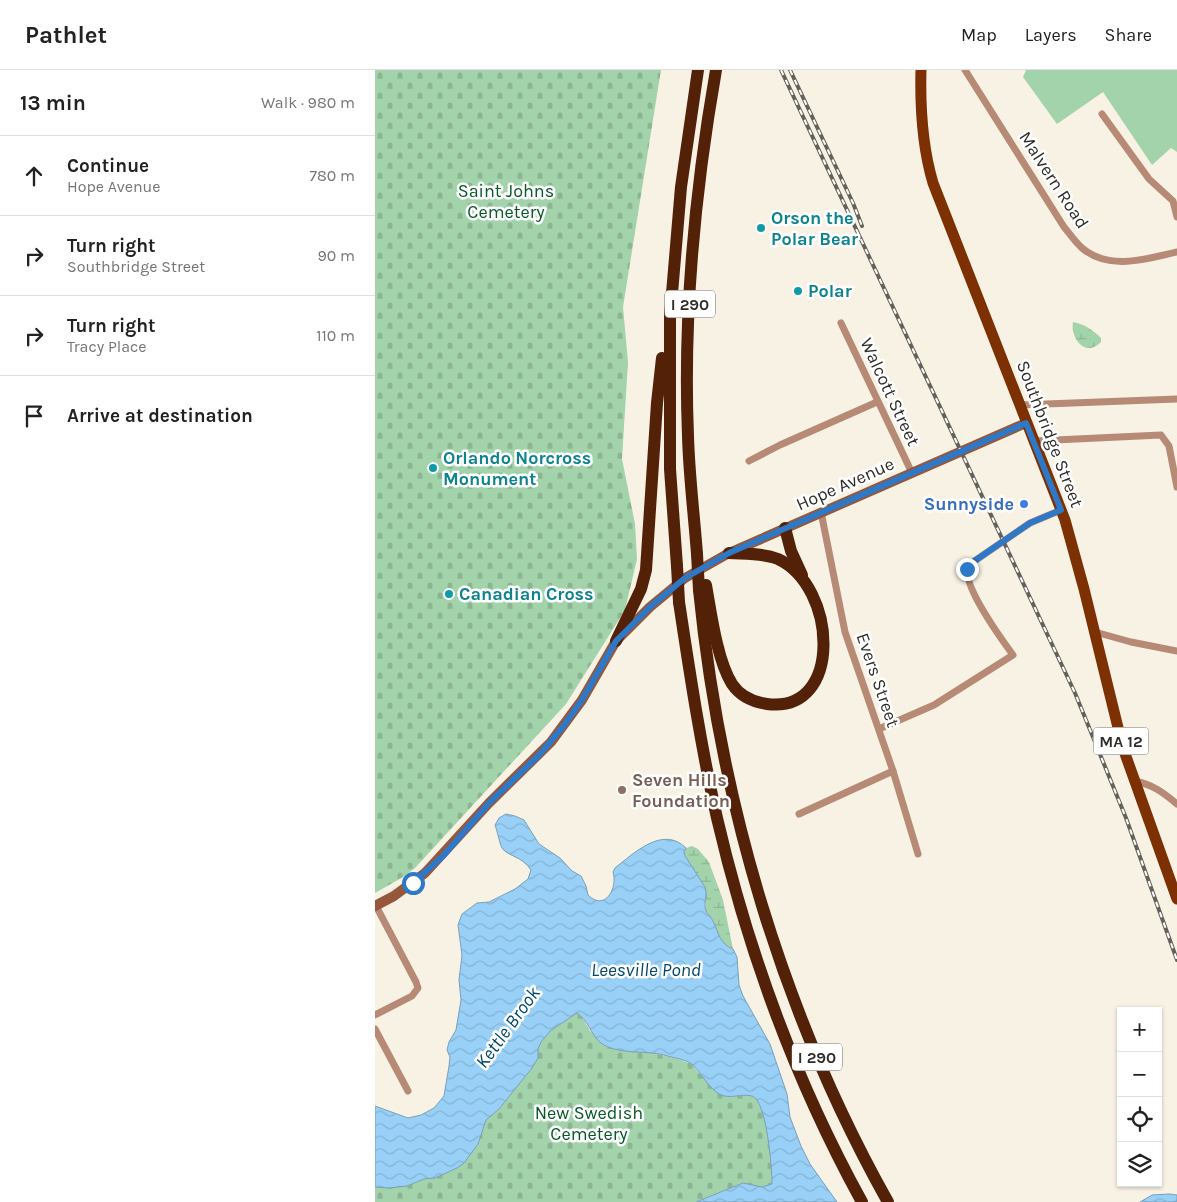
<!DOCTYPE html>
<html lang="en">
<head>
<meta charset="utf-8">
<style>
  :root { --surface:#fff; --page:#f2f2f2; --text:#222; --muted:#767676; --line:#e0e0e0 }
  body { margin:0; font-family:Karla,sans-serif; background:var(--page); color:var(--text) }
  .controls { position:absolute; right:15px; bottom:15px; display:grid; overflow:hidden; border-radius:0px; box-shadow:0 1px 4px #0004 }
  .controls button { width:45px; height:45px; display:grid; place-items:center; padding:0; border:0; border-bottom:1px solid var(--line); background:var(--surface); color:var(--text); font:25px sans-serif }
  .stop { position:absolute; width:15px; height:15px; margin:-11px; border:4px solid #2e78c8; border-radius:50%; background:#fff }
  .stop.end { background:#2e78c8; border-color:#fff; box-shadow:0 1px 5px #0008 }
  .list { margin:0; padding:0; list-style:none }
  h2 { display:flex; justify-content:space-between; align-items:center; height:65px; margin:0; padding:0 20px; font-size:21px }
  h2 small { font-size:16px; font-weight:400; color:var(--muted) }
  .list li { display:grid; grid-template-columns:32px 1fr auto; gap:15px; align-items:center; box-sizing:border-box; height:80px; padding:0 20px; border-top:1px solid var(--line) }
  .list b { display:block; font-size:19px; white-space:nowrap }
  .list p { margin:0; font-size:16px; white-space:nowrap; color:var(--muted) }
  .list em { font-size:16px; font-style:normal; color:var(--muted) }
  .icon { flex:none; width:28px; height:28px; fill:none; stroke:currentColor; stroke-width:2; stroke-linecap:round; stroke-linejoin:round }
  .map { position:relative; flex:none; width:802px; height:1132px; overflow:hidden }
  header { display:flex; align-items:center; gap:30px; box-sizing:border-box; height:70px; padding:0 25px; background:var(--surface); border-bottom:1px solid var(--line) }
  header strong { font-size:24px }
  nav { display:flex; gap:28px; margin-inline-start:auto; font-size:18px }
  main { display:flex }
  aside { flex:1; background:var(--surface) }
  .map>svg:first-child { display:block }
  .wetland { fill:url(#wetland-marsh) }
  .cemetery { fill:url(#cemetery-stones) }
  .green { fill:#a3d3ab }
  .water { fill:url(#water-waves); stroke:#799fb9 }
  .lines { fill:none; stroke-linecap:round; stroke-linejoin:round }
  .street { stroke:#b78a76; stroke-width:7 }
  .secondary { stroke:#96573a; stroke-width:10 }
  .primary { stroke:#7d3002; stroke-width:11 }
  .highway { stroke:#532107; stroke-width:12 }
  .rail-casing { stroke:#64615a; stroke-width:4 }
  .rail { stroke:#fff; stroke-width:2; stroke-dasharray:5.5; stroke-linecap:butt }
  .highway-bridge { stroke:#532107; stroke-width:12 }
  .route { stroke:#2e78c8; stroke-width:6 }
  .culture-dot { fill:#0f9aa8; stroke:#fff; stroke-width:2 }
  .shop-dot { fill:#3f7fe0; stroke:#fff; stroke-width:2 }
  .education-dot { fill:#8d6e63; stroke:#fff; stroke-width:2 }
  .labels { text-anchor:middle; stroke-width:5; stroke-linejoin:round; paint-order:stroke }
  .shield { fill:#fff; stroke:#6d6b68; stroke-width:1 }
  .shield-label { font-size:16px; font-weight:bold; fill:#2e2c27 }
  .street-label { font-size:18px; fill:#2e2c27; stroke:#fff }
  .park-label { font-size:18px; fill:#065826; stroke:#fff }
  .culture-label { font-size:18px; font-weight:bold; fill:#0d838f; stroke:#fff; text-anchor:start }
  .shop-label { font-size:18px; font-weight:bold; fill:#366cbe; stroke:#fff; text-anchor:end }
  .education-label { font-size:18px; font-weight:bold; fill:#785e54; stroke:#fff; text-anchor:start }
  .water-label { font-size:19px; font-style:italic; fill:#00476a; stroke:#fff }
</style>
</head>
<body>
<header>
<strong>Pathlet</strong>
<nav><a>Map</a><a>Layers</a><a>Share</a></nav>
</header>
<main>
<aside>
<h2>13 min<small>Walk · 980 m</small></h2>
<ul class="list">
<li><svg class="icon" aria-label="ahead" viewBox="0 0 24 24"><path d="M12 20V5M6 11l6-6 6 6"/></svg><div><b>Continue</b><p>Hope Avenue</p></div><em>780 m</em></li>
<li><svg class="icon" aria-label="right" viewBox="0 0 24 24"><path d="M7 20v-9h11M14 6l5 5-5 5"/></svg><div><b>Turn right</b><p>Southbridge Street</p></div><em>90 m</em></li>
<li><svg class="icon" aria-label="right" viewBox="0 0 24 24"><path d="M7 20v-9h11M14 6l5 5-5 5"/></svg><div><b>Turn right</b><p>Tracy Place</p></div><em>110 m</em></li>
<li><svg class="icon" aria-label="arrive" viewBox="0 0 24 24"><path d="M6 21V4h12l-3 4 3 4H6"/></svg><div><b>Arrive at destination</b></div></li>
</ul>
</aside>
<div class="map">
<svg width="802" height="1132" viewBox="0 0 802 1132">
  <defs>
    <pattern id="wetland-marsh" width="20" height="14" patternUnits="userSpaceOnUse" patternTransform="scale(1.25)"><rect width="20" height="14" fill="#a3d3ab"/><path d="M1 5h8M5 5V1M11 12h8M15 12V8" fill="none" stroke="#8db593"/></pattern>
    <pattern id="cemetery-stones" width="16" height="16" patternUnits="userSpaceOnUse" patternTransform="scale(1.25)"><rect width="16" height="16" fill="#a3d3ab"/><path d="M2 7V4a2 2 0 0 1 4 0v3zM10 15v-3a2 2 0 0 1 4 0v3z" fill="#8db593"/></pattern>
    <pattern id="water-waves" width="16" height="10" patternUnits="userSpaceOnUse" patternTransform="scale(1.25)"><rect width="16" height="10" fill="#99d0f7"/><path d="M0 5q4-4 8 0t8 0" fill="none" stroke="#84b3d4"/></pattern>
  </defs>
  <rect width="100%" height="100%" fill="#f7f2e4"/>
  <!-- wetland -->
  <g class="wetland">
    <path d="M698 252C709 254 718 260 726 268V272C711 288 695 269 698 252Z"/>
    <polygon points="317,776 323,779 334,792 348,830 358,879 350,875 341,861 339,852 331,841 330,817 310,786 309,782 311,778"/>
  </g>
  <!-- cemetery -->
  <g class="cemetery">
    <polygon points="0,0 286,0 248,237 253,292 247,389 260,454 262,489 250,540 191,634 40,798 28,807 0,823"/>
    <path d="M202 943 207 947 215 961 248 981 274 982 303 989 317 994 323 1002 353 1027C359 1027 374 1023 379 1027 393 1038 397 1096 397 1114L387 1117 368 1113 321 1132H0V1117L14 1118 32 1116 49 1109 60 1108 82 1098 103 1074 111 1050 124 1039 157 998 163 988V979L166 972 175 961Z"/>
  </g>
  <!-- green -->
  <polygon class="green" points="651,0 802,0 802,82 796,78 777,95 728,22 682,54 648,7"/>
  <!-- water -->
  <g class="water">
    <path d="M131 744 140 746 149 750 164 774 185 788 197 801 206 806 211 816 213 825C230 842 243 818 238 802L240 798C259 783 288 755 311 778L309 782 310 786 330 817C333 825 328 833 331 841 332 844 336 847 338 851 343 861 345 875 358 879L362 887 364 915 368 926 395 974 412 1024 415 1047 426 1076 435 1094 462 1132H321L368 1113 387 1117 397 1114C397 1100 392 1030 377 1026 366 1023 355 1030 344 1024 333 1017 327 1004 318 995 311 989 298 988 289 985 270 980 242 985 226 973 216 965 213 950 202 943L175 961 166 972 163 979V988L157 998 124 1039 111 1050 103 1074 89 1093 82 1098 60 1108 49 1109 32 1116 14 1118 0 1117V1036L33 1048 46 1045 59 1038 69 1026 74 996 75 987 72 980 74 972 81 960 86 930 84 910 87 885 83 855 87 844 102 833 114 832 140 819 153 809 156 800C147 786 132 786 127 778 125 775 122 760 120 755L124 748Z"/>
    <polygon points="794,1124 802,1125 802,1132 765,1132 777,1125"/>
  </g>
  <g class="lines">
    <!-- street -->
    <g class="street">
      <path d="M590 0 689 157C695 164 700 172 707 178 734 201 771 189 802 182"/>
      <polyline points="727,44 774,109 798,131 802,147"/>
      <polyline points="466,253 537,403"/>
      <polyline points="645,335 802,329"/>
      <polyline points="659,371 786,365 794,376 802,417"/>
      <polyline points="374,391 405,375 502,332"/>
      <polyline points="446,442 470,562 518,701 543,784"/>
      <polyline points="720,562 756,572 802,581"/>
      <path d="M504 659 559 635 638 585C627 570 587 515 593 498 594 494 595 494 598 492L655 453 686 440"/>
      <path d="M759 711C777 714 789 723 802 734"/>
      <polyline points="424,744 518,701"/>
      <polyline points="0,945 37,926 43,918 41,912 1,836"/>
      <polyline points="0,959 33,1021"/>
    </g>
    <!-- secondary -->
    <polyline class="secondary" points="0,836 19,826 50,803 114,733 176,672 207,630 241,571 275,537 310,508 354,483 651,353"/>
    <!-- primary -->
    <path class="primary" d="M546 0C545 38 547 76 558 113L690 450 709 519 748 678 802 829"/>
    <!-- highway -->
    <g class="highway">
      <polyline points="410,458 416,481 427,505"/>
      <path d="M322 484C319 444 314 405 313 366 308 244 320 120 341 0"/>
      <polyline points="302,496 295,399 295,247 306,117 323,0"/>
      <path d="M331 515C336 543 342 590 357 614 365 626 378 632 392 634 469 644 462 516 403 489 388 483 370 484 354 483"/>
      <path d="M324 520C345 732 408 945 513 1132"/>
      <path d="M304 532C315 605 326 677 342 748 373 881 421 1012 487 1132"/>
      <polyline points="241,571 266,519 271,500 282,333 287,288"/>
    </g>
    <defs>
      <g id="rail">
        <polyline points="406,0 700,623 751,748 802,890"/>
        <polyline points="415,0 478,133 487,156"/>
      </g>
    </defs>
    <!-- rail casing -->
    <use href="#rail" class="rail-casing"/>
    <!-- rail -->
    <use href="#rail" class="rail"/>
    <!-- highway-bridge -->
    <g class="highway-bridge">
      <polyline points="322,484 324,520"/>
      <polyline points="302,496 304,532"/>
    </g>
  </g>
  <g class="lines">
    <!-- route -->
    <polyline class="route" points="38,813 68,786 114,733 165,684 187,658 207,630 241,571 275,537 310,508 354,483 651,353 686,440 655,453 598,492 594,495 592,499"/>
  </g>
  <!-- markers -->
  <g class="culture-dot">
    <circle cx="386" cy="158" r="5"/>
    <circle cx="423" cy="221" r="5"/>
    <circle cx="58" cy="398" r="5"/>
    <circle cx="74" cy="524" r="5"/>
  </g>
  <circle class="shop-dot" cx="649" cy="434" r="5"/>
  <circle class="education-dot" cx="247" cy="720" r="5"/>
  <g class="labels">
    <!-- shield labels -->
    <g class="shield">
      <rect x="290" y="220.5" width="50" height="27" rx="4"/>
      <rect x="718.5" y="657.5" width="55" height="27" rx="4"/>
      <rect x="417" y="973.5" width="50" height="27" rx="4"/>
    </g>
    <g class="shield-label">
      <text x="315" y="240">I 290</text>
      <text x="746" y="677">MA 12</text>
      <text x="442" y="993">I 290</text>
    </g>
    <!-- street labels -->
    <g class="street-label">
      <text transform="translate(679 110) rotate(57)" y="6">Malvern Road</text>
      <text transform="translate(515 322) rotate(65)" y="6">Walcott Street</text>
      <text transform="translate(675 364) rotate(69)" y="6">Southbridge Street</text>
      <text transform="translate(470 414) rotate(-24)" y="6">Hope Avenue</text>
      <text transform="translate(503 610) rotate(71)" y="6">Evers Street</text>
    </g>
    <!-- park labels -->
    <g class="park-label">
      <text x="131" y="127">Saint Johns<tspan x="131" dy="21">Cemetery</tspan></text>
      <text x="214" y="1049">New Swedish<tspan x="214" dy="21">Cemetery</tspan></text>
    </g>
    <!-- culture labels -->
    <g class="culture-label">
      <text x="396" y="154">Orson the<tspan x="396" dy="21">Polar Bear</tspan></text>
      <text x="433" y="227">Polar</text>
      <text x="68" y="394">Orlando Norcross<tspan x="68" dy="21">Monument</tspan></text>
      <text x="84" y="530">Canadian Cross</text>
    </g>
    <!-- shop labels -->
    <g class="shop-label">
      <text x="639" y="440">Sunnyside</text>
    </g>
    <!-- education labels -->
    <g class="education-label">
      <text x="257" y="716">Seven Hills<tspan x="257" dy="21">Foundation</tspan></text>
    </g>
    <!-- water labels -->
    <g class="water-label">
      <text x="271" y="906">Leesville Pond</text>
      <text transform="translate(132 957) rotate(-54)" y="7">Kettle Brook</text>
    </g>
  </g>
</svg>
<div class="controls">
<button>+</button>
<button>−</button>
<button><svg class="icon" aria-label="locate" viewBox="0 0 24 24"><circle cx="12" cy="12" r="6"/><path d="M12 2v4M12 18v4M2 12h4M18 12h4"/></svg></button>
<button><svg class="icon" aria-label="layers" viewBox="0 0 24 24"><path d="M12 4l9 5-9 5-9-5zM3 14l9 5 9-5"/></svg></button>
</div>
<div class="stop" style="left:38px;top:813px"></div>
<div class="stop end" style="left:592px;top:499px"></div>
</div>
</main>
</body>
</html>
